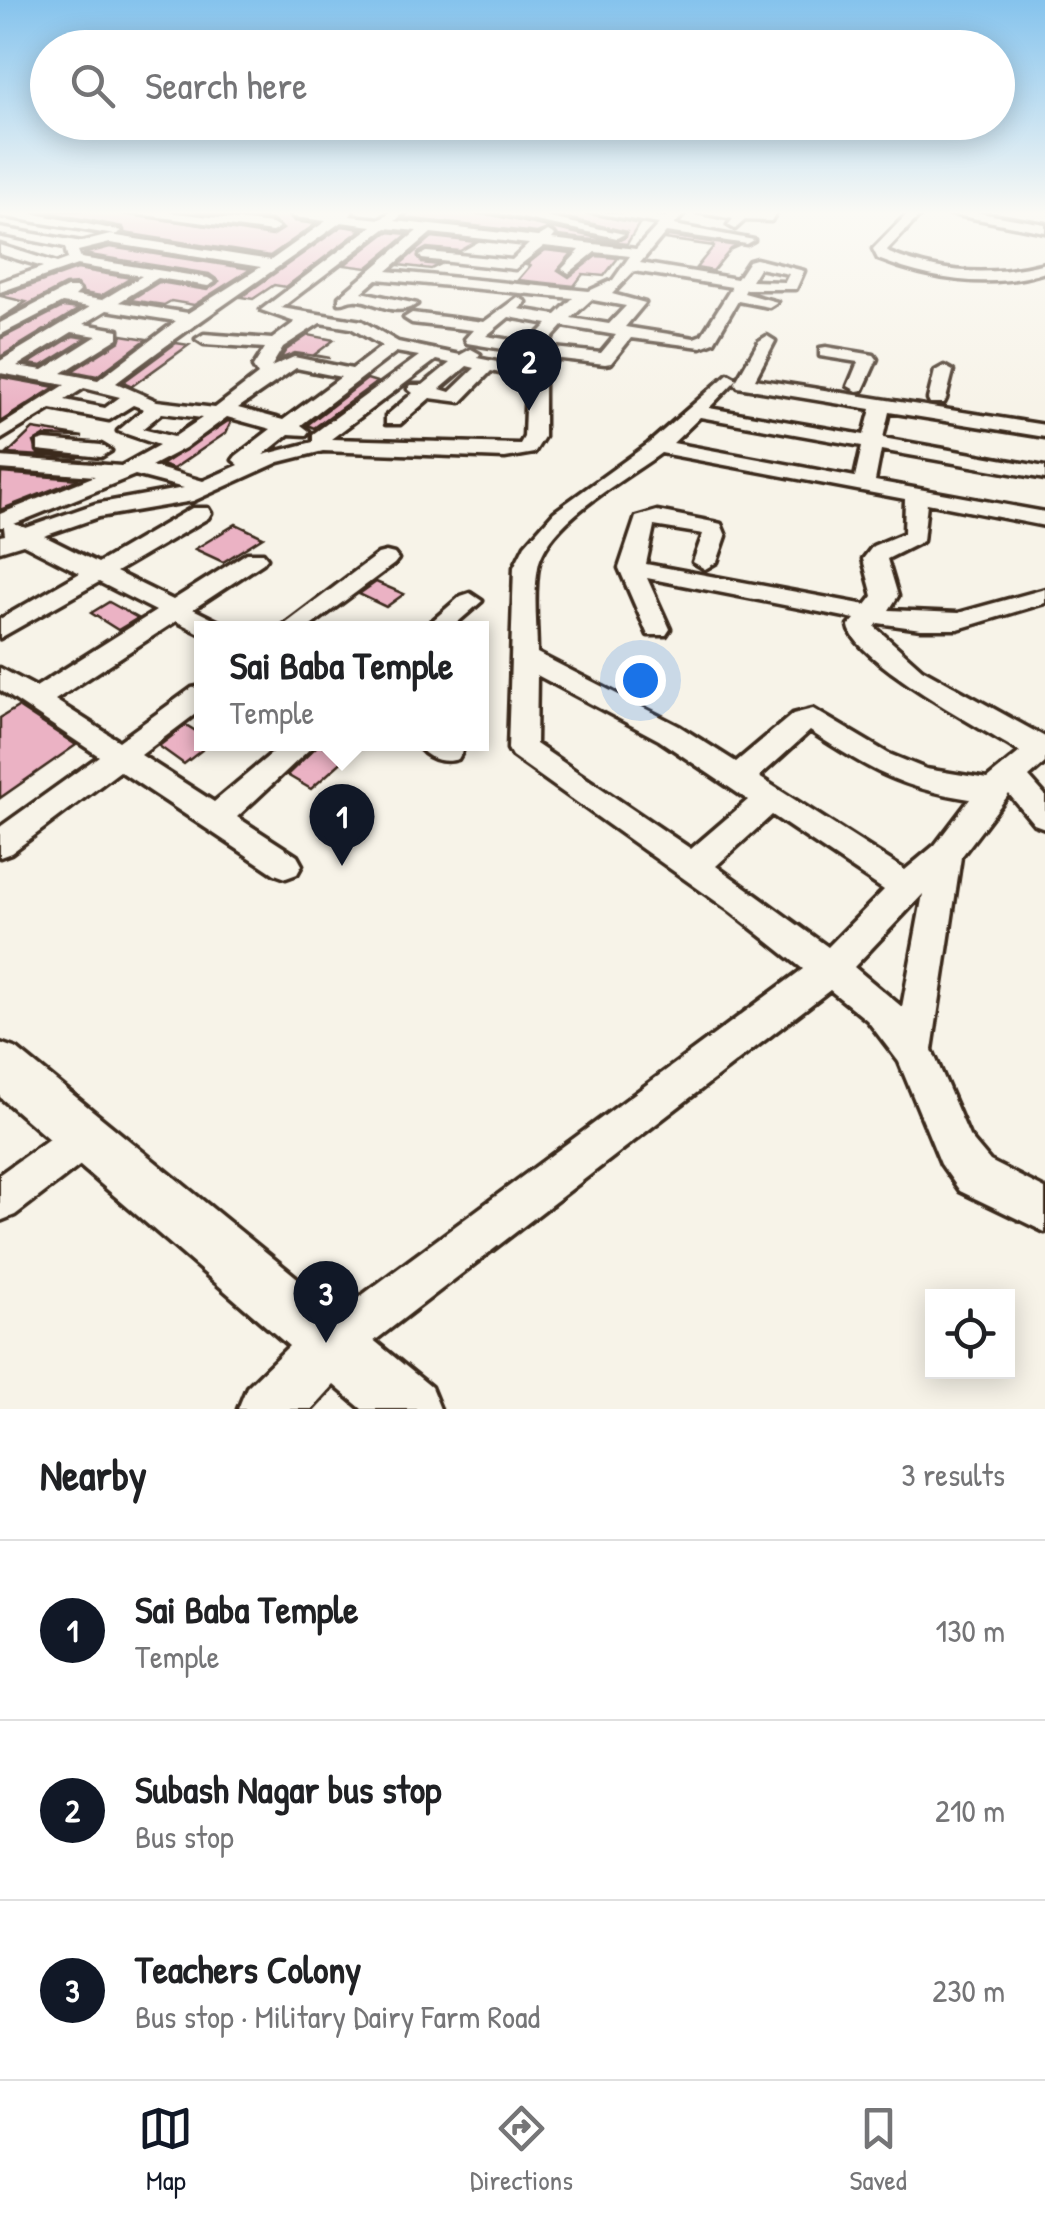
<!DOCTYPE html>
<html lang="en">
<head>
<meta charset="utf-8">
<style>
  :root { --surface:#fff; --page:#f2f2f2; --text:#202124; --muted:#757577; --line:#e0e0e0; --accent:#111827 }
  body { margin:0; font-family:"Patrick Hand",sans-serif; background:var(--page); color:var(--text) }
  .controls { position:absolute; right:30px; bottom:30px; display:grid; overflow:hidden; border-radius:0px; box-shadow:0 5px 25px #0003 }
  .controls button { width:90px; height:90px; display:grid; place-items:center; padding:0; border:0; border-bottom:2px solid var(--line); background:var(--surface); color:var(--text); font:50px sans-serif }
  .you { position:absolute; left:640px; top:680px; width:35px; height:35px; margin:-25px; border:8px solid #fff; border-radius:50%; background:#1a73e8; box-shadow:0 0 0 15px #1a73e833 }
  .badge { display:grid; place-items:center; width:65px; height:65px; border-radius:50%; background:var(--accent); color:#fff; font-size:32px; font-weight:700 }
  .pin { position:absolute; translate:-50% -82px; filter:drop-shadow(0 2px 5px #0008) }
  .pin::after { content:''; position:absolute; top:52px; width:35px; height:30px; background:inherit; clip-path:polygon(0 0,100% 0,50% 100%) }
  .popup { position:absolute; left:194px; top:621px; width:295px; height:130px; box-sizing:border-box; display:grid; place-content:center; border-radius:0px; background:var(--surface); filter:drop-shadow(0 2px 8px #0005); font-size:32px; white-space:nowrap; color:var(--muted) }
  .popup b { font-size:38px; color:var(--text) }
  .popup::after { content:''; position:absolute; left:50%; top:100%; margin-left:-20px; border:20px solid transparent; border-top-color:var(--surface) }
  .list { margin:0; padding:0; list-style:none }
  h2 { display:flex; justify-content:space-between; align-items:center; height:130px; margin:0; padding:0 40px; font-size:42px }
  h2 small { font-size:32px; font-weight:400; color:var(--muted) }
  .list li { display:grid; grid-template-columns:65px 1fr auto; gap:30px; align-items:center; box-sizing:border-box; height:180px; padding:0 40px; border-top:2px solid var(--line) }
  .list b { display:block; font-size:38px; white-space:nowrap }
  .list p { margin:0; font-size:32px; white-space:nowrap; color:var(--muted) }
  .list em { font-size:32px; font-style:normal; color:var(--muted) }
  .icon { flex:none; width:55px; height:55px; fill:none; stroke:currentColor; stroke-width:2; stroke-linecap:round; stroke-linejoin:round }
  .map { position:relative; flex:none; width:1045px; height:1409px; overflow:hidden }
  .search { position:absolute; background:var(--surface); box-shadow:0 5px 25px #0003; left:30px; right:30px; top:30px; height:110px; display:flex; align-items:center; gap:25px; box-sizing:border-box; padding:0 35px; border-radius:55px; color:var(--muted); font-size:38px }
  .sheet { height:670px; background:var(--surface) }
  nav { display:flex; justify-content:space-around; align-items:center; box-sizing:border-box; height:140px; border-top:2px solid var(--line); background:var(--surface); font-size:28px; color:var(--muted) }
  nav a { display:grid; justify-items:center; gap:5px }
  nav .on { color:var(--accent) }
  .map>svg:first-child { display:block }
  .building { fill:#ebb2c4; stroke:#3b2a1e; stroke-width:2.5 }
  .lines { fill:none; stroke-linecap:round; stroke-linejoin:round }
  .minor-casing { stroke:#3b2a1e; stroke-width:7 }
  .major-casing { stroke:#3b2a1e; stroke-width:7 }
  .minor { fill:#f7f3e8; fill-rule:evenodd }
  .major { fill:#f7f3e8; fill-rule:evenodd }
</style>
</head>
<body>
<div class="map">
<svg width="1045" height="1409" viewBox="0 0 1045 1409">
  <rect width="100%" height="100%" fill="#f7f3e8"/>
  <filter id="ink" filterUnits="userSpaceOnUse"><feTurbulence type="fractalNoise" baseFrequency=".01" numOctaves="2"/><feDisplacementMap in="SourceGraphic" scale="20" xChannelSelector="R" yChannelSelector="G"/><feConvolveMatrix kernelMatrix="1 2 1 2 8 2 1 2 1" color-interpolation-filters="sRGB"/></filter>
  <g filter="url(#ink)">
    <!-- building -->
    <g class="building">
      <polygon points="41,211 111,211 272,236 283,229 272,220 195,211 285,211 294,221 316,224 270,256 124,233 123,227"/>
      <polygon points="410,211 492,215 616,242 626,237 627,232 537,211 580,211 639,224 627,244 558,236 550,228 537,233 404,218"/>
      <polygon points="342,226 362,229 286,287 274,285 253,299 241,297"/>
      <polygon points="387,232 408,234 367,268 344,265"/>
      <polygon points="668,236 738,246 731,249 713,271 696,268 714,246 665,239"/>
      <polygon points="432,237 476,242 460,251 427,248 418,253 422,263 439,265 431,269 399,265"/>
      <polygon points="110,247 251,269 194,305 171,301 164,305 130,300 159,282 207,290 219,281 209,274 83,254"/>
      <polygon points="545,250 572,253 558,270 569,277 596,256 618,258 604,276 583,274 574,286 518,280 530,266 526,265"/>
      <polygon points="77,269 131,278 101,296 83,293 77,284 65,285 0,319 26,302 1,296"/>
      <polygon points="63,307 79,309 0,357 0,339"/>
      <polygon points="122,335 147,339 97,376 72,371 120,341"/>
      <polygon points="308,335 334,340 314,355 330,358 295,353 280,359 286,350"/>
      <polygon points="73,336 87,338 42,366 28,364"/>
      <polygon points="176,343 189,345 132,386 123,382"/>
      <polygon points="0,377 55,387 0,422"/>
      <polygon points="367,379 377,382 314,428 307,425"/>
      <polygon points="228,421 231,422 226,433 173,469 161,465"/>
      <polygon points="33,429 83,437 44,436 34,442 38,454 79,458 7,454"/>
      <polygon points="1,473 79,479 0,510"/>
      <polygon points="236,524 263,537 223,562 195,549"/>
      <polygon points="376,582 404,594 386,607 359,594"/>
      <polygon points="109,602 138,618 118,630 91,613"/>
      <polygon points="18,707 76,745 0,798 0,718"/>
      <polygon points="186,725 202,735 202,750 184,764 159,746"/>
      <polygon points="319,744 346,758 311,789 287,775"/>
    </g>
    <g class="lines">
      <defs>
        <g id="minor">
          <polygon points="0,211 20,211 122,231 115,235 0,216"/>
          <polygon points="115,211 159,211 272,224 279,228 272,232"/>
          <path d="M289 211H353L350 216 381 219 391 211H406L395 221 538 237 548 231 555 235 552 239 636 249 659 224 584 211 667 217 673 211H687L674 225 754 240 747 244 666 232 640 263 737 279 749 261 756 259 804 271 796 289H746L744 293 777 302 769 307 738 301 714 342 701 347 631 338 611 363 605 364 544 357V437L534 453 505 458 323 451 279 462 193 501 99 517 44 536 98 563 192 508H208L211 513 208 518 116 572 173 600 247 553H263L267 558 263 563 193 609 219 622 222 628H202V634L176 621 55 700 119 741 192 688 202 686V709L141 755 214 802 283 744H315L237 817 297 856 302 865 297 874 286 878 275 874 120 771 11 853 0 857V827L99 756 0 690V668L36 687 156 611 99 582 0 638V619L80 573 23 544 0 551V536L5 535 4 527H0V514L95 476 0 469V457L121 466 159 445 118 431 144 409 133 405 109 420 51 409 0 440V426L65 385 0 373V361L90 307 62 303 0 335V323L67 288H77L80 291 75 296 102 300 142 276 77 265 0 292V282L43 267 0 254V245L57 263 68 259 65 247 0 234V228L82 242 110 235 271 260 326 221 294 217ZM341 222 372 226 261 310 295 322 272 339 204 334 196 339 204 344 265 348 253 367 258 375 215 408 157 401 116 383C190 326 266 277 341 222ZM386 228 417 231 339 297V303C344 304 348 300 354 300 372 298 393 320 417 304L362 292 377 279 573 298 556 315 519 309 526 302 518 297 484 322 412 313 404 318 412 323 473 330 465 339 467 343 527 353V368L477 358 480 354 471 349 460 355 398 342 362 321 281 308ZM431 233 529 244 512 260 427 252 420 256 422 259 515 269 544 246 580 250 562 269 569 273 595 252 630 256 613 280 589 291 387 271ZM110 243 261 267 188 313 119 302 158 278 208 286 215 282 208 278 81 258 78 251ZM759 268 789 274 785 282 751 281ZM634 271 732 287 702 335 694 338 625 327 645 303 612 294ZM592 299 593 300 626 306 609 324 571 318ZM107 310 176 321 98 380 62 373 118 338V330L84 324ZM509 317 548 324 529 343 486 336ZM320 323 351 328 382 346 352 369 294 357 271 367 283 347ZM563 326 616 335 601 353 544 347ZM72 332 97 336 43 370 17 366ZM396 352 419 356 313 434V442L263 455 289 434 306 435 309 431 301 425ZM436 360 450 363 423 385H411L408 389 413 393 386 416V424H400L430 398 461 402 491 371 526 379 524 437 520 444 331 439ZM467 366 475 368 450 392 440 389ZM296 368 341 377 283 420 238 408ZM84 388 120 397 105 408 65 400ZM162 413 202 418 174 437 142 429ZM227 417 271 429 236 456 233 460 239 465 203 481 151 466 185 448ZM135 475 184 488 95 504 26 528 14 524Z"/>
          <polygon points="489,211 518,211 624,234 617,238"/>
          <polygon points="692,211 777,211 771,221 745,220 735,229 728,225 733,219"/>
          <path d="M910 211H924L887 250 889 253C940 274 992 277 1045 263V272C991 290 930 280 878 259L873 249Z"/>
          <polygon points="936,211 968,211 1045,224 1045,232"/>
          <path d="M767 336 775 341 755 379 1045 425V437L889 412 883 438 1045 467V479L881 450 875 481 1045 512V526L927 503 923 541 887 559 898 596 889 610 958 613 1045 589V603L958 629H921L878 623 875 627 922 669 1045 737V763L1029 777 1045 795V828L1034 824 1009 794 961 857 932 1050 969 1136 990 1161 1045 1189V1232L960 1191 941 1164 899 1062 867 1020 830 990 347 1362 331 1369 315 1362 308 1346 315 1330 803 969 731 912 512 756 508 749 514 567 525 545 554 512 648 444 728 374 737 379 709 408 864 435 871 409 738 387 735 383 759 341ZM700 417 862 446 855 477 673 443ZM661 453 905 499 904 533 873 546 863 559 873 596 866 605 646 564 654 526 703 534 693 562 705 569 717 562 726 536 721 524 713 522 657 511 636 517 619 568 648 635H666L670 629 647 578 855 619 849 626C853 660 988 732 1020 752L987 779 926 769 889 754 813 709 793 714 736 762 679 726 537 653C537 626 533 594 538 567 546 522 626 479 661 453ZM537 675 659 740 748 800 691 849 536 744ZM810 731C868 769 900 788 970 799L935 845 905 870 759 777ZM772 815 884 890 828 947 716 866ZM923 894 902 1007 854 967Z"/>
          <polygon points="826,347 874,355 877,359 863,390 857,391 848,386 858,362 820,356 820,348"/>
          <polygon points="944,366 953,371 946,399 944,403 930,403 928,399 935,371"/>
          <polygon points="45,440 101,445 111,451 101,457 38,450 38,442"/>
          <polygon points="386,552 394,554 398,559 394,564 308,628 280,628 378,554"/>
          <polygon points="470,593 482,601 451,628 424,628 461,596"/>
          <path d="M417 744H456L462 752 458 759C443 764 425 758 417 744Z"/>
          <polygon points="85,1117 99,1123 105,1137 99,1151 15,1215 0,1221 0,1174 71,1123"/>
        </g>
        <polygon id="major" points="0,1043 17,1049 431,1387 440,1409 362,1409 334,1385 312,1409 238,1409 247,1387 289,1346 0,1097"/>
      </defs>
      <!-- minor casing -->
      <use href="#minor" class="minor-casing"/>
      <!-- major casing -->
      <use href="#major" class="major-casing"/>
      <!-- minor -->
      <use href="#minor" class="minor"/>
      <!-- major -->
      <use href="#major" class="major"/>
    </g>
  </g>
  <!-- sky -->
  <linearGradient id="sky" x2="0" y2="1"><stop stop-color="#85c3ed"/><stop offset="0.52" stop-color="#fbfaf5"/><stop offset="1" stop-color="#fbfaf5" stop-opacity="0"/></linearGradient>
  <rect width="1045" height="409" fill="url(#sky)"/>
</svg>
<div class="controls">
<button><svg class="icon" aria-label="locate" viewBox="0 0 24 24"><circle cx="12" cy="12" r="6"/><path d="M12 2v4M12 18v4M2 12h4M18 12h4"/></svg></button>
</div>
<div class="you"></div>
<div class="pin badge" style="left:342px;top:866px">1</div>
<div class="popup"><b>Sai Baba Temple</b>Temple</div>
<div class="pin badge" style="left:529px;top:411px">2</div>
<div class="pin badge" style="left:326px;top:1343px">3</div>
<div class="search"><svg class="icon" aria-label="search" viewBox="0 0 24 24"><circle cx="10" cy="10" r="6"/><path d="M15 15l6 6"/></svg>Search here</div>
</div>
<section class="sheet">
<h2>Nearby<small>3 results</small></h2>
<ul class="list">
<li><span class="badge">1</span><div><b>Sai Baba Temple</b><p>Temple</p></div><em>130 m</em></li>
<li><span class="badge">2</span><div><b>Subash Nagar bus stop</b><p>Bus stop</p></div><em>210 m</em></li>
<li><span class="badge">3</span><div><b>Teachers Colony</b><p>Bus stop · Military Dairy Farm Road</p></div><em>230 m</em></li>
</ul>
</section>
<nav>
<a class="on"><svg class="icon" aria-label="map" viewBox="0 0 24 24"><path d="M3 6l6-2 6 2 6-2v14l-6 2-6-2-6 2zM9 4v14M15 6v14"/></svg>Map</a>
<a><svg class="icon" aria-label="directions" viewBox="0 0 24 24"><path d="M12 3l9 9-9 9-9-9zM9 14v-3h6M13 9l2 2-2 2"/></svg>Directions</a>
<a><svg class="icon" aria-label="saved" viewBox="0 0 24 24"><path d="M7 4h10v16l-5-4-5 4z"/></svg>Saved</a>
</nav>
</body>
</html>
